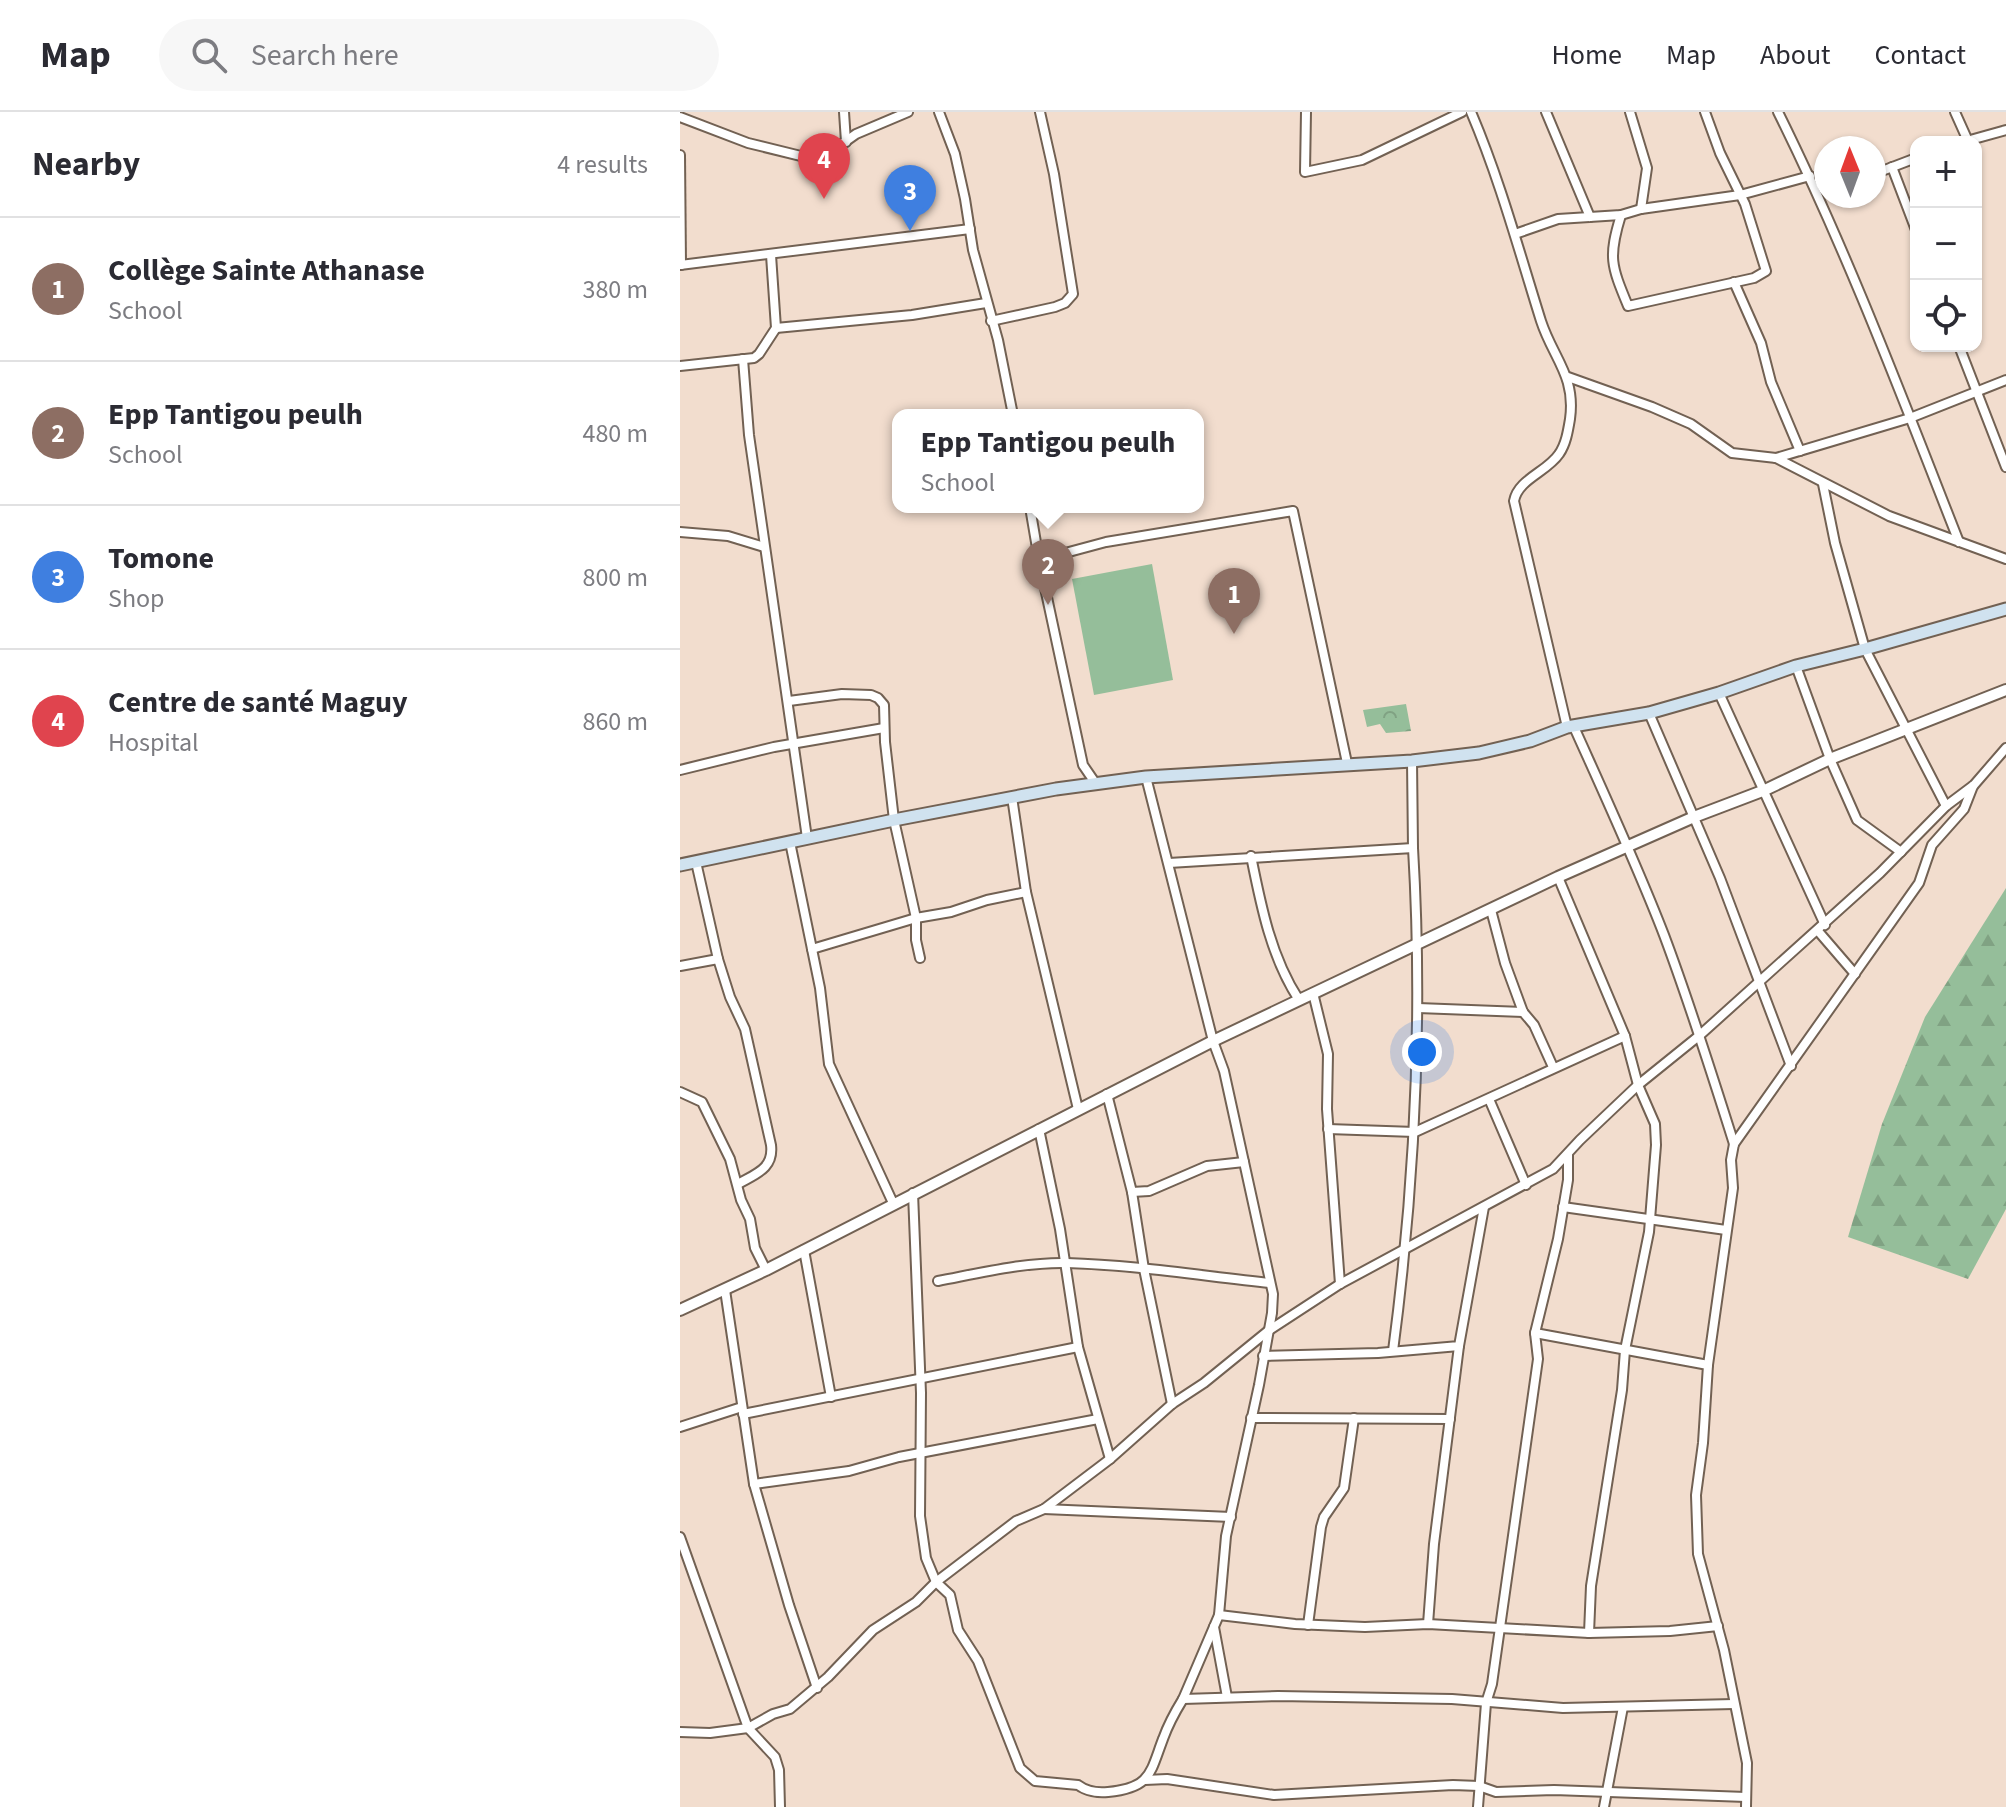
<!DOCTYPE html>
<html lang="en">
<head>
<meta charset="utf-8">
<style>
  :root { --surface:#fff; --page:#f7f7f7; --text:#2b2b33; --muted:#7c7c81; --line:#e1e1e2; --accent:#2563eb }
  body { margin:0; font-family:"Source Sans 3",sans-serif; background:var(--page); color:var(--text) }
  .controls { position:absolute; right:24px; top:24px; display:grid; overflow:hidden; border-radius:16px; box-shadow:0 2px 6px #0004 }
  .controls button { width:72px; height:72px; display:grid; place-items:center; padding:0; border:0; border-bottom:2px solid var(--line); background:var(--surface); color:var(--text); font:40px sans-serif }
  .compass { position:absolute; left:1134px; top:24px; width:72px; height:72px; border-radius:50%; background:var(--surface); box-shadow:0 2px 6px #0004; rotate:359deg }
  .you { position:absolute; left:742px; top:940px; width:28px; height:28px; margin:-20px; border:6px solid #fff; border-radius:50%; background:#1a73e8; box-shadow:0 0 0 12px #1a73e833 }
  .badge { display:grid; place-items:center; width:52px; height:52px; border-radius:50%; background:var(--accent); color:#fff; font-size:26px; font-weight:700 }
  .pin { position:absolute; translate:-50% -66px; filter:drop-shadow(0 2px 4px #0008) }
  .pin::after { content:''; position:absolute; top:42px; width:28px; height:24px; background:inherit; clip-path:polygon(0 0,100% 0,50% 100%) }
  .popup { position:absolute; left:212px; top:297px; width:312px; height:104px; box-sizing:border-box; display:grid; place-content:center; border-radius:16px; background:var(--surface); filter:drop-shadow(0 2px 6px #0005); font-size:26px; white-space:nowrap; color:var(--muted) }
  .popup b { font-size:30px; color:var(--text) }
  .popup::after { content:''; position:absolute; left:50%; top:100%; margin-left:-16px; border:16px solid transparent; border-top-color:var(--surface) }
  .list { margin:0; padding:0; list-style:none }
  h2 { display:flex; justify-content:space-between; align-items:center; height:104px; margin:0; padding:0 32px; font-size:34px }
  h2 small { font-size:26px; font-weight:400; color:var(--muted) }
  .list li { display:grid; grid-template-columns:52px 1fr auto; gap:24px; align-items:center; box-sizing:border-box; height:144px; padding:0 32px; border-top:2px solid var(--line) }
  .list b { display:block; font-size:30px; white-space:nowrap }
  .list p { margin:0; font-size:26px; white-space:nowrap; color:var(--muted) }
  .list em { font-size:26px; font-style:normal; color:var(--muted) }
  .icon { flex:none; width:44px; height:44px; fill:none; stroke:currentColor; stroke-width:2; stroke-linecap:round; stroke-linejoin:round }
  .map { position:relative; flex:none; width:1326px; height:1695px; overflow:hidden }
  header { display:flex; align-items:center; gap:48px; box-sizing:border-box; height:112px; padding:0 40px; background:var(--surface); border-bottom:2px solid var(--line) }
  header strong { font-size:38px }
  nav { display:flex; gap:44px; margin-inline-start:auto; font-size:28px }
  .search { width:560px; height:72px; background:var(--page); display:flex; align-items:center; gap:20px; box-sizing:border-box; padding:0 28px; border-radius:44px; color:var(--muted); font-size:30px }
  main { display:flex }
  aside { flex:1; background:var(--surface) }
  .map>svg:first-child { display:block }
  .grass { fill:#95be9a }
  .forest { fill:url(#forest-firs) }
  .park { fill:url(#park-crowns) }
  .lines { fill:none; stroke-linecap:round; stroke-linejoin:round }
  .minor-casing { stroke:#726153; stroke-width:12 }
  .tertiary-casing { stroke:#726153; stroke-width:14 }
  .secondary-casing { stroke:#726153; stroke-width:15 }
  .minor { stroke:#fff; stroke-width:8 }
  .tertiary { stroke:#fff; stroke-width:10 }
  .secondary { stroke:#d0e2ef; stroke-width:11 }
</style>
</head>
<body>
<header>
<strong>Map</strong>
<div class="search"><svg class="icon" aria-label="search" viewBox="0 0 24 24"><circle cx="10" cy="10" r="6"/><path d="M15 15l6 6"/></svg>Search here</div>
<nav><a>Home</a><a>Map</a><a>About</a><a>Contact</a></nav>
</header>
<main>
<aside>
<h2>Nearby<small>4 results</small></h2>
<ul class="list">
<li><span class="badge" style="background:#8d6e63">1</span><div><b>Collège Sainte Athanase</b><p>School</p></div><em>380 m</em></li>
<li><span class="badge" style="background:#8d6e63">2</span><div><b>Epp Tantigou peulh</b><p>School</p></div><em>480 m</em></li>
<li><span class="badge" style="background:#3f7fe0">3</span><div><b>Tomone</b><p>Shop</p></div><em>800 m</em></li>
<li><span class="badge" style="background:#e0444e">4</span><div><b>Centre de santé Maguy</b><p>Hospital</p></div><em>860 m</em></li>
</ul>
</aside>
<div class="map">
<svg width="1326" height="1695" viewBox="0 0 1326 1695">
  <defs>
    <pattern id="forest-firs" width="22" height="20" patternUnits="userSpaceOnUse" patternTransform="scale(2)"><rect width="22" height="20" fill="#95be9a"/><path d="M5 1l3.5 6h-7zM16 11l3.5 6h-7z" fill="#80a283"/></pattern>
    <pattern id="park-crowns" width="20" height="18" patternUnits="userSpaceOnUse" patternTransform="scale(2)"><rect width="20" height="18" fill="#95be9a"/><path d="M2 6a3 3 0 1 1 6 0M12 15a3 3 0 1 1 6 0" fill="none" stroke="#80a283"/></pattern>
  </defs>
  <rect width="100%" height="100%" fill="#f2ddce"/>
  <!-- grass -->
  <polygon class="grass" points="472,452 493,568 414,583 392,467"/>
  <!-- forest -->
  <polygon class="forest" points="1326,776 1326,1097 1288,1167 1168,1125 1202,1012 1245,905"/>
  <!-- park -->
  <polygon class="park" points="726,592 731,619 706,621 700,612 687,615 683,598"/>
  <g class="lines">
    <defs>
      <g id="minor">
        <polyline points="164,0 166,30"/>
        <polyline points="259,0 275,42 285,87 293,138 318,228 333,303"/>
        <polyline points="626,0 625,60 682,48 782,0"/>
        <path d="M791 0C820 68 839 139 861 209 873 246 896 264 890 307 888 319 886 332 879 342 867 360 838 367 834 389L887 615"/>
        <polyline points="866,0 910,105"/>
        <polyline points="950,0 967,56 961,97"/>
        <path d="M1098 0C1167 139 1222 285 1279 430"/>
        <polyline points="1275,0 1288,29"/>
        <polyline points="0,5 68,31 133,47 145,44 176,22 228,0"/>
        <polyline points="1283,30 1326,18"/>
        <polyline points="0,43 1,153"/>
        <polyline points="1212,55 1236,118"/>
        <polyline points="1194,62 1236,46"/>
        <path d="M941 103C928 145 931 153 948 194L1074 166 1086 159 1065 92 1040 41 1025 0"/>
        <polyline points="835,122 878,107 941,103 961,97 1060,83 1130,64"/>
        <polyline points="0,153 290,117"/>
        <polyline points="1054,170 1081,231 1091,270 1120,339"/>
        <polyline points="311,209 375,195 385,191 393,182 374,62 360,0"/>
        <polyline points="96,216 232,203 306,191"/>
        <polyline points="1279,234 1326,355"/>
        <polyline points="63,247 69,323 127,726"/>
        <polyline points="0,254 74,246 79,242 96,216 91,143"/>
        <polyline points="888,265 972,295 1011,312 1052,341 1096,346 1209,404 1326,447"/>
        <polyline points="1096,346 1230,306 1326,268"/>
        <polyline points="1143,372 1155,431 1185,537 1266,694"/>
        <polyline points="350,395 359,448 403,653 416,672"/>
        <polyline points="0,420 48,424 84,435"/>
        <polyline points="359,448 426,430 613,399 667,651"/>
        <polyline points="1116,554 1150,647 1177,708 1221,740"/>
        <polyline points="1039,581 1145,813"/>
        <polyline points="109,589 162,582 191,583 198,586 204,593 205,630 214,708 236,806 236,828 240,846"/>
        <polyline points="969,601 1040,766 1111,954"/>
        <path d="M894 615C925 684 957 753 984 823 1010 892 1032 962 1054 1032"/>
        <polyline points="732,649 733,736"/>
        <polyline points="0,658 94,635 204,616"/>
        <polyline points="466,665 533,929 544,959 593,1182 592,1201 579,1273 546,1424 539,1503 503,1587 598,1584 772,1587 883,1596 1054,1592"/>
        <polyline points="332,685 346,780 398,997"/>
        <polyline points="110,730 140,876 149,952 213,1091"/>
        <path d="M571 744C581 794 591 845 619 888"/>
        <path d="M16 750 38 847 50 885 65 917 91 1033C94 1057 75 1062 58 1072"/>
        <path d="M489 751 733 736C743 904 735 1072 713 1239"/>
        <polyline points="878,765 945,924 958,973 975,1012 976,1033 969,1120 945,1238 942,1278 911,1474 909,1521"/>
        <polyline points="811,798 825,851 843,900 854,913 873,955"/>
        <polyline points="1138,819 1175,862"/>
        <polyline points="132,837 236,806 271,800 307,788 346,780"/>
        <polyline points="0,854 38,847"/>
        <polyline points="633,881 648,942 647,997 660,1172"/>
        <polyline points="738,896 843,900"/>
        <polyline points="0,980 22,990 50,1047 61,1088 70,1107 75,1136 86,1158"/>
        <polyline points="427,982 452,1080 464,1157 492,1292"/>
        <polyline points="809,987 846,1073"/>
        <polyline points="359,1017 380,1117 398,1235 430,1347"/>
        <polyline points="648,1017 735,1020 945,924"/>
        <polyline points="452,1080 469,1079 527,1054 564,1050"/>
        <path d="M233 1081 241 1281 240 1404 246 1446 256 1470 270 1483 278 1518 298 1549 340 1656 355 1669 398 1673C406 1679 418 1681 428 1680 471 1676 470 1661 483 1627 488 1613 495 1600 503 1587"/>
        <polyline points="883,1095 1046,1118"/>
        <polyline points="124,1138 151,1285"/>
        <path d="M258 1169C300 1161 345 1150 387 1151 455 1153 523 1164 590 1171"/>
        <polyline points="45,1178 74,1372 109,1493 137,1576"/>
        <polyline points="855,1221 1028,1253 1053,1076 1051,1048 1054,1032 1239,771 1252,733 1284,697 1293,674"/>
        <polyline points="583,1244 698,1241 779,1234 804,1095"/>
        <polyline points="1028,1253 1023,1331 1016,1383 1018,1442 1044,1538 1067,1651 1066,1695"/>
        <polyline points="63,1302 398,1235"/>
        <polyline points="571,1306 770,1307"/>
        <polyline points="0,1315 62,1295"/>
        <polyline points="74,1372 169,1359 219,1345 418,1307"/>
        <polyline points="364,1397 551,1405"/>
        <polyline points="0,1425 68,1616 95,1645 99,1658 100,1695"/>
        <polyline points="539,1503 615,1512 685,1515 748,1512 909,1521 990,1519 1038,1514"/>
        <polyline points="748,1512 754,1432 779,1234"/>
        <polyline points="628,1513 641,1415 644,1405 664,1376 674,1306"/>
        <polyline points="534,1515 547,1585"/>
        <polyline points="0,1620 30,1621 68,1616 93,1602 110,1597 148,1565 193,1518 236,1490 256,1470 336,1409 364,1397 430,1347 492,1292 524,1271 588,1219 660,1172 873,1057 900,1028 958,973 1020,923 1200,761 1266,694 1294,673 1326,636"/>
        <polyline points="465,1668 487,1667 594,1683 773,1673 799,1674 816,1680 874,1678 1066,1685"/>
        <polyline points="798,1695 806,1591 812,1572 858,1247 855,1221 878,1127 888,1068 888,1043"/>
        <polyline points="924,1695 943,1595"/>
      </g>
      <polyline id="tertiary" points="0,1198 86,1158 533,929 878,765 1014,705 1085,678 1150,647 1326,578"/>
      <polyline id="secondary" points="0,753 214,708 376,677 466,665 732,649 799,641 850,629 887,615 969,601 1039,581 1116,554 1185,537 1326,497"/>
    </defs>
    <!-- minor casing -->
    <use href="#minor" class="minor-casing"/>
    <!-- tertiary casing -->
    <use href="#tertiary" class="tertiary-casing"/>
    <!-- secondary casing -->
    <use href="#secondary" class="secondary-casing"/>
    <!-- minor -->
    <use href="#minor" class="minor"/>
    <!-- tertiary -->
    <use href="#tertiary" class="tertiary"/>
    <!-- secondary -->
    <use href="#secondary" class="secondary"/>
  </g>
</svg>
<div class="controls">
<button>+</button>
<button>−</button>
<button><svg class="icon" aria-label="locate" viewBox="0 0 24 24"><circle cx="12" cy="12" r="6"/><path d="M12 2v4M12 18v4M2 12h4M18 12h4"/></svg></button>
</div>
<svg class="compass" viewBox="-18 -18 36 36"><path d="M0-13l5 13h-10z" fill="#e53935"/><path d="M0 13l5-13h-10z" fill="#7c7c81"/></svg>
<div class="you"></div>
<div class="pin badge" style="left:554px;top:522px;background:#8d6e63">1</div>
<div class="pin badge" style="left:368px;top:493px;background:#8d6e63">2</div>
<div class="popup"><b>Epp Tantigou peulh</b>School</div>
<div class="pin badge" style="left:230px;top:119px;background:#3f7fe0">3</div>
<div class="pin badge" style="left:144px;top:87px;background:#e0444e">4</div>
</div>
</main>
</body>
</html>
